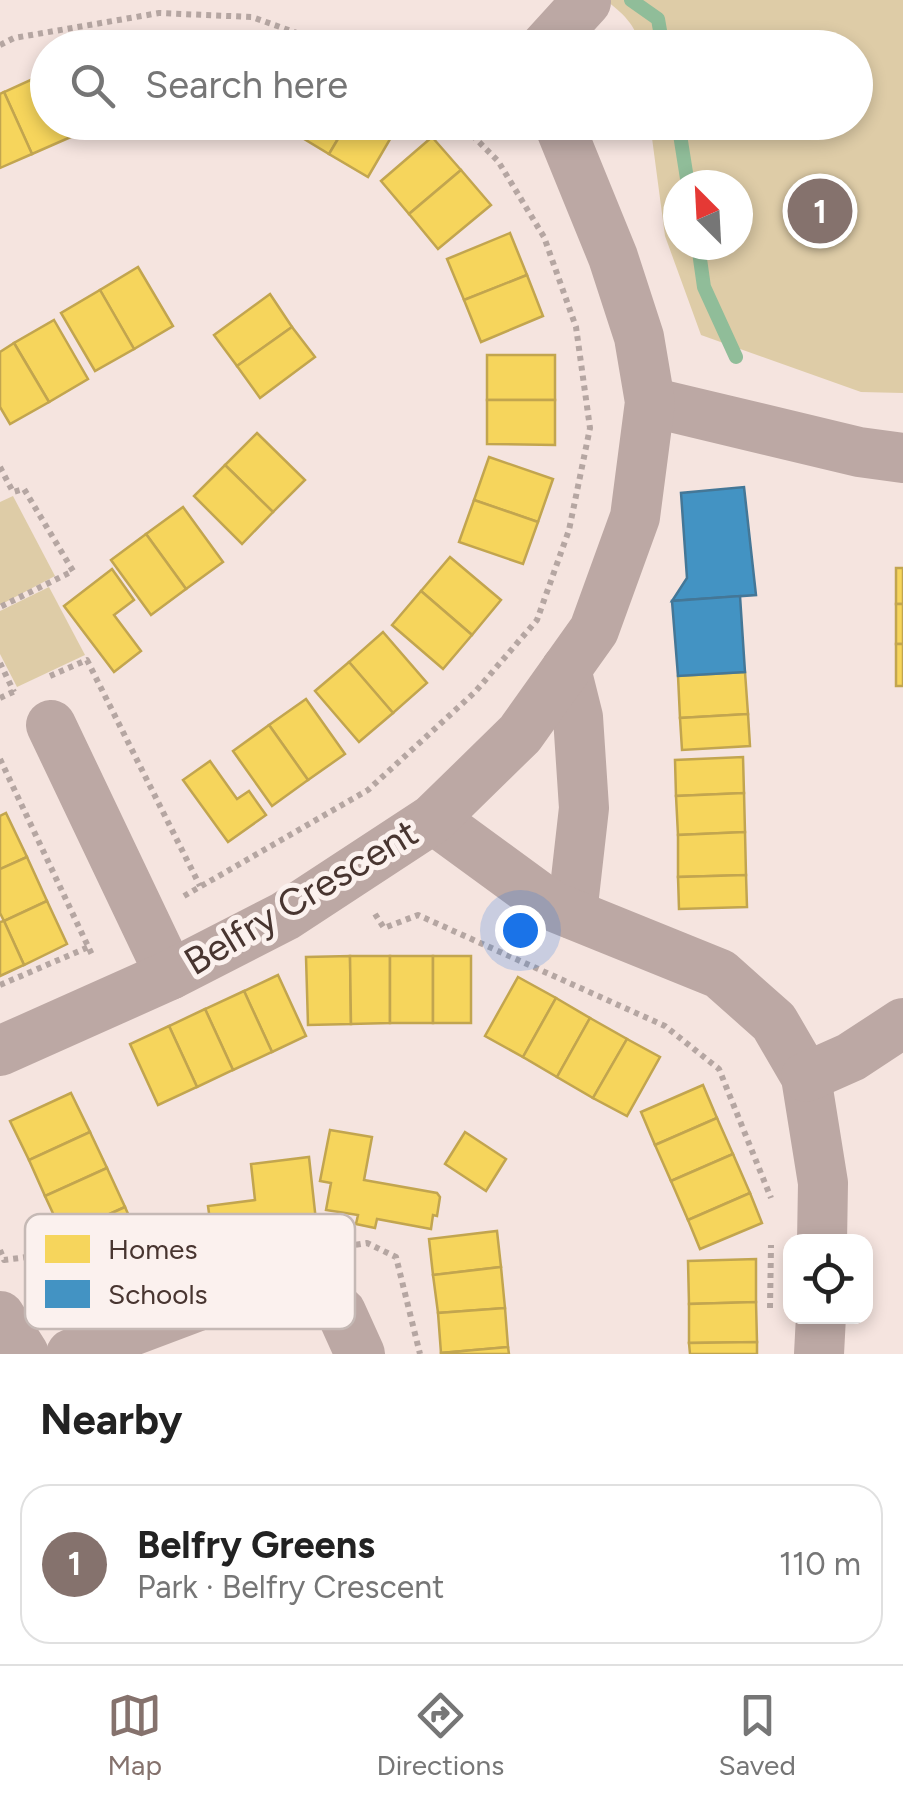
<!DOCTYPE html>
<html lang="en">
<head>
<meta charset="utf-8">
<style>
  :root { --surface:#fff; --page:#f2f2f2; --text:#222; --muted:#767676; --line:#e0e0e0; --accent:#85726d }
  body { margin:0; font-family:Figtree,sans-serif; background:var(--page); color:var(--text) }
  .controls { position:absolute; right:30px; bottom:30px; display:grid; overflow:hidden; border-radius:20px; box-shadow:0 5px 15px #0003 }
  .controls button { width:90px; height:90px; display:grid; place-items:center; padding:0; border:0; border-bottom:2px solid var(--line); background:var(--surface); color:var(--text); font:50px sans-serif }
  .compass { position:absolute; left:663px; top:170px; width:90px; height:90px; border-radius:50%; background:var(--surface); box-shadow:0 5px 15px #0003; rotate:336deg }
  .you { position:absolute; left:520px; top:930px; width:35px; height:35px; margin:-25px; border:8px solid #fff; border-radius:50%; background:#1a73e8; box-shadow:0 0 0 15px #1a73e833 }
  .badge { display:grid; place-items:center; width:65px; height:65px; border-radius:50%; background:var(--accent); color:#fff; font-size:32px; font-weight:700 }
  .pin { position:absolute; translate:-50% -50%; border:5px solid #fff; box-shadow:0 2px 10px #0006 }
  .list { margin:0; padding:0; list-style:none }
  h2 { display:flex; justify-content:space-between; align-items:center; height:130px; margin:0; padding:0 40px; font-size:42px }
  h2 small { font-size:32px; font-weight:400; color:var(--muted) }
  .list li { display:grid; grid-template-columns:65px 1fr auto; gap:30px; align-items:center; box-sizing:border-box; height:160px; margin:0 20px 20px; padding:0 20px; border:2px solid var(--line); border-radius:30px }
  .list b { display:block; font-size:38px; white-space:nowrap }
  .list p { margin:0; font-size:32px; white-space:nowrap; color:var(--muted) }
  .list em { font-size:32px; font-style:normal; color:var(--muted) }
  .icon { flex:none; width:55px; height:55px; fill:none; stroke:currentColor; stroke-width:2; stroke-linecap:round; stroke-linejoin:round }
  .map { position:relative; flex:none; width:903px; height:1354px; overflow:hidden }
  .search { position:absolute; background:var(--surface); box-shadow:0 5px 15px #0003; left:30px; right:30px; top:30px; height:110px; display:flex; align-items:center; gap:25px; box-sizing:border-box; padding:0 35px; border-radius:55px; color:var(--muted); font-size:38px }
  .sheet { height:310px; background:var(--surface) }
  nav { display:flex; justify-content:space-around; align-items:center; box-sizing:border-box; height:140px; border-top:2px solid var(--line); background:var(--surface); font-size:28px; color:var(--muted) }
  nav a { display:grid; justify-items:center; gap:5px }
  nav .on { color:var(--accent) }
  .map>svg:first-child { display:block }
  .green { fill:#decca7; fill-rule:evenodd }
  .homes { fill:#f6d55c; stroke:#c2a54f; stroke-width:2.5 }
  .schools { fill:#4393c3; stroke:#447797; stroke-width:2.5 }
  .lines { fill:none; stroke-linecap:round; stroke-linejoin:round }
  .stream { stroke:#90bd99; stroke-width:14 }
  .path { stroke:#b5a6a2; stroke-width:6; stroke-dasharray:5 5; stroke-linecap:butt }
  .street { stroke:#bca8a4; stroke-width:50 }
  .labels { text-anchor:middle; stroke-width:10; stroke-linejoin:round; paint-order:stroke }
  .street-label { font-size:38px; fill:#483530; stroke:#fbf1ee }
  .key { fill:#fbf1ee; stroke:#c5b9b5; stroke-width:2.5 }
  .key-label { font-size:28px; fill:#483530 }
</style>
</head>
<body>
<div class="map">
<svg width="903" height="1354" viewBox="0 0 903 1354">
  <rect width="100%" height="100%" fill="#f5e4df"/>
  <!-- green -->
  <g class="green">
    <path d="M605 0H903V393L861 392 701 335 665 236 650 123 856 122V48L640 47C637 26 622 12 605 0ZM678 185H738V245H678Z"/>
    <polygon points="13,496 55,576 0,605 0,502"/>
    <polygon points="49,587 85,655 17,687 0,654 0,611"/>
  </g>
  <!-- homes -->
  <g class="homes">
    <polygon points="46,73 48,122 67,122 73,136 32,154 4,92"/>
    <polygon points="4,92 32,154 0,168 0,94"/>
    <polygon points="82,122 127,122 128,130 84,136"/>
    <polygon points="296,122 348,122 329,154 291,131"/>
    <polygon points="348,122 400,122 368,177 329,154"/>
    <polygon points="432,137 461,170 409,214 381,181"/>
    <polygon points="461,170 491,205 438,249 409,214"/>
    <polygon points="510,233 527,275 464,300 447,259"/>
    <polygon points="138,267 173,326 134,349 100,290"/>
    <polygon points="527,275 543,316 481,342 464,300"/>
    <polygon points="100,290 134,349 95,371 61,313"/>
    <polygon points="270,294 292,327 237,366 214,335"/>
    <polygon points="54,320 88,379 49,402 14,343"/>
    <polygon points="292,327 315,357 260,398 237,366"/>
    <polygon points="14,343 49,402 10,424 0,407 0,352"/>
    <rect x="487" y="355" width="68" height="45"/>
    <polygon points="487,400 555,400 555,445 487,444"/>
    <polygon points="257,433 305,480 273,512 225,465"/>
    <polygon points="489,457 553,479 538,522 474,500"/>
    <polygon points="225,465 273,512 242,544 194,496"/>
    <polygon points="474,500 538,522 523,564 459,542"/>
    <polygon points="183,507 223,562 186,589 146,534"/>
    <polygon points="146,534 186,589 151,615 111,560"/>
    <polygon points="450,557 501,600 472,635 421,591"/>
    <rect x="896" y="568" width="7" height="36"/>
    <polygon points="112,569 134,600 114,615 141,651 114,672 64,606"/>
    <polygon points="421,591 472,635 443,669 392,625"/>
    <rect x="896" y="604" width="7" height="40"/>
    <polygon points="383,632 427,683 393,713 349,662"/>
    <rect x="896" y="644" width="7" height="42"/>
    <polygon points="349,662 393,713 359,742 315,691"/>
    <polygon points="745,672 748,714 680,718 678,676"/>
    <polygon points="306,699 345,754 308,780 269,725"/>
    <polygon points="748,714 750,746 682,750 680,718"/>
    <polygon points="269,725 308,780 272,806 233,751"/>
    <polygon points="743,757 744,793 676,796 675,760"/>
    <polygon points="210,761 237,799 249,791 266,815 228,842 183,780"/>
    <polygon points="744,793 745,832 678,835 676,796"/>
    <polygon points="6,813 27,857 0,869 0,816"/>
    <polygon points="745,832 746,875 678,877 678,835"/>
    <polygon points="27,857 47,901 4,921 0,913 0,869"/>
    <polygon points="746,875 747,907 679,909 678,877"/>
    <polygon points="47,901 67,944 24,965 4,921"/>
    <polygon points="4,921 24,965 0,976 0,922"/>
    <polygon points="350,956 351,1024 308,1025 306,957"/>
    <polygon points="350,956 390,956 390,1023 351,1024"/>
    <rect x="390" y="956" width="43" height="67"/>
    <rect x="433" y="956" width="38" height="67"/>
    <polygon points="278,975 306,1036 272,1052 244,991"/>
    <polygon points="518,977 556,998 523,1057 485,1036"/>
    <polygon points="244,991 272,1052 233,1070 205,1009"/>
    <polygon points="556,998 590,1018 557,1077 523,1057"/>
    <polygon points="205,1009 233,1070 197,1087 169,1026"/>
    <polygon points="590,1018 627,1039 593,1098 557,1077"/>
    <polygon points="169,1026 197,1087 158,1105 130,1044"/>
    <polygon points="627,1039 660,1057 627,1116 593,1098"/>
    <polygon points="703,1085 717,1118 655,1145 641,1112"/>
    <polygon points="71,1093 90,1132 29,1160 10,1121"/>
    <polygon points="717,1118 733,1154 671,1181 655,1145"/>
    <polygon points="330,1130 372,1137 364,1180 437,1193 440,1197 437,1216 433,1215 431,1229 377,1219 375,1228 356,1224 358,1215 326,1210 331,1183 320,1181"/>
    <polygon points="90,1132 107,1168 45,1196 29,1160"/>
    <polygon points="465,1132 506,1159 486,1191 445,1164"/>
    <polygon points="733,1154 750,1193 688,1220 671,1181"/>
    <polygon points="309,1157 317,1230 265,1236 266,1244 247,1247 246,1238 213,1242 208,1206 255,1200 251,1164"/>
    <polygon points="107,1168 125,1207 63,1235 45,1196"/>
    <polygon points="750,1193 762,1223 700,1249 688,1220"/>
    <polygon points="125,1207 140,1241 79,1269 63,1235"/>
    <polygon points="497,1231 501,1267 433,1275 429,1239"/>
    <polygon points="756,1259 756,1302 689,1304 688,1261"/>
    <polygon points="501,1267 505,1308 438,1313 433,1275"/>
    <polygon points="756,1302 757,1342 689,1343 689,1304"/>
    <polygon points="505,1308 508,1347 441,1353 438,1313"/>
    <polygon points="757,1342 757,1354 690,1354 689,1343"/>
    <polygon points="508,1347 509,1354 441,1354 441,1353"/>
  </g>
  <!-- schools -->
  <g class="schools">
    <polygon points="744,487 756,595 672,601 687,578 681,493"/>
    <polygon points="740,596 745,672 678,676 672,601"/>
  </g>
  <g class="lines">
    <!-- stream -->
    <g class="stream">
      <polyline points="631,0 658,19 663,48"/>
      <polyline points="678,122 688,185"/>
      <polyline points="698,245 704,287 736,357"/>
    </g>
    <!-- path -->
    <g class="path">
      <polyline points="0,45 14,38 159,13 252,17 339,48"/>
      <polyline points="0,467 13,492 24,489 73,571 0,607"/>
      <polyline points="0,663 14,692"/>
      <polyline points="50,676 87,660 200,886"/>
      <polyline points="0,698 15,691"/>
      <polyline points="0,759 93,957"/>
      <polyline points="184,896 368,790 475,692 537,620 569,530 590,428 576,327 544,237 498,161 459,122"/>
      <polyline points="375,914 384,928 418,915 665,1026 719,1069 771,1198"/>
      <polyline points="0,985 91,946"/>
      <polyline points="336,1248 367,1243 396,1257 420,1354"/>
      <polyline points="0,1250 4,1260 27,1257 53,1297 193,1231 211,1252"/>
      <polyline points="770,1308 771,1245"/>
    </g>
    <!-- street -->
    <g class="street">
      <polyline points="544,48 586,2"/>
      <polyline points="650,402 859,452 903,458"/>
      <polyline points="566,669 578,717 584,808 572,914"/>
      <polyline points="51,725 170,975"/>
      <polyline points="433,819 552,906 720,974 774,1022 806,1077 823,1183 822,1242"/>
      <polyline points="0,1051 170,975 285,916 433,819 520,734 594,630 635,517 650,402 639,337 613,257 558,122"/>
      <polyline points="806,1077 851,1057 903,1023"/>
      <polyline points="0,1316 24,1354"/>
      <polyline points="71,1354 243,1289 306,1285 341,1312 360,1354"/>
      <polyline points="819,1354 821,1316"/>
    </g>
  </g>
  <g class="labels">
    <!-- street labels -->
    <g class="street-label">
      <text transform="translate(301 897) rotate(-31)" y="13">Belfry Crescent</text>
    </g>
  </g>
  <!-- legend -->
  <rect x="25" y="1214" width="330" height="115" rx="15" class="key"/>
  <rect x="45" y="1235" width="45" height="28" fill="#f6d55c"/>
  <rect x="45" y="1280" width="45" height="28" fill="#4393c3"/>
  <g class="key-label">
    <text x="108" y="1259">Homes</text>
    <text x="108" y="1304">Schools</text>
  </g>
</svg>
<div class="controls">
<button><svg class="icon" aria-label="locate" viewBox="0 0 24 24"><circle cx="12" cy="12" r="6"/><path d="M12 2v4M12 18v4M2 12h4M18 12h4"/></svg></button>
</div>
<svg class="compass" viewBox="-18 -18 36 36"><path d="M0-13l5 13h-10z" fill="#e53935"/><path d="M0 13l5-13h-10z" fill="#767676"/></svg>
<div class="you"></div>
<div class="pin badge" style="left:820px;top:211px">1</div>
<div class="search"><svg class="icon" aria-label="search" viewBox="0 0 24 24"><circle cx="10" cy="10" r="6"/><path d="M15 15l6 6"/></svg>Search here</div>
</div>
<section class="sheet">
<h2>Nearby<small></small></h2>
<ul class="list">
<li><span class="badge">1</span><div><b>Belfry Greens</b><p>Park · Belfry Crescent</p></div><em>110 m</em></li>
</ul>
</section>
<nav>
<a class="on"><svg class="icon" aria-label="map" viewBox="0 0 24 24"><path d="M3 6l6-2 6 2 6-2v14l-6 2-6-2-6 2zM9 4v14M15 6v14"/></svg>Map</a>
<a><svg class="icon" aria-label="directions" viewBox="0 0 24 24"><path d="M12 3l9 9-9 9-9-9zM9 14v-3h6M13 9l2 2-2 2"/></svg>Directions</a>
<a><svg class="icon" aria-label="saved" viewBox="0 0 24 24"><path d="M7 4h10v16l-5-4-5 4z"/></svg>Saved</a>
</nav>
</body>
</html>
